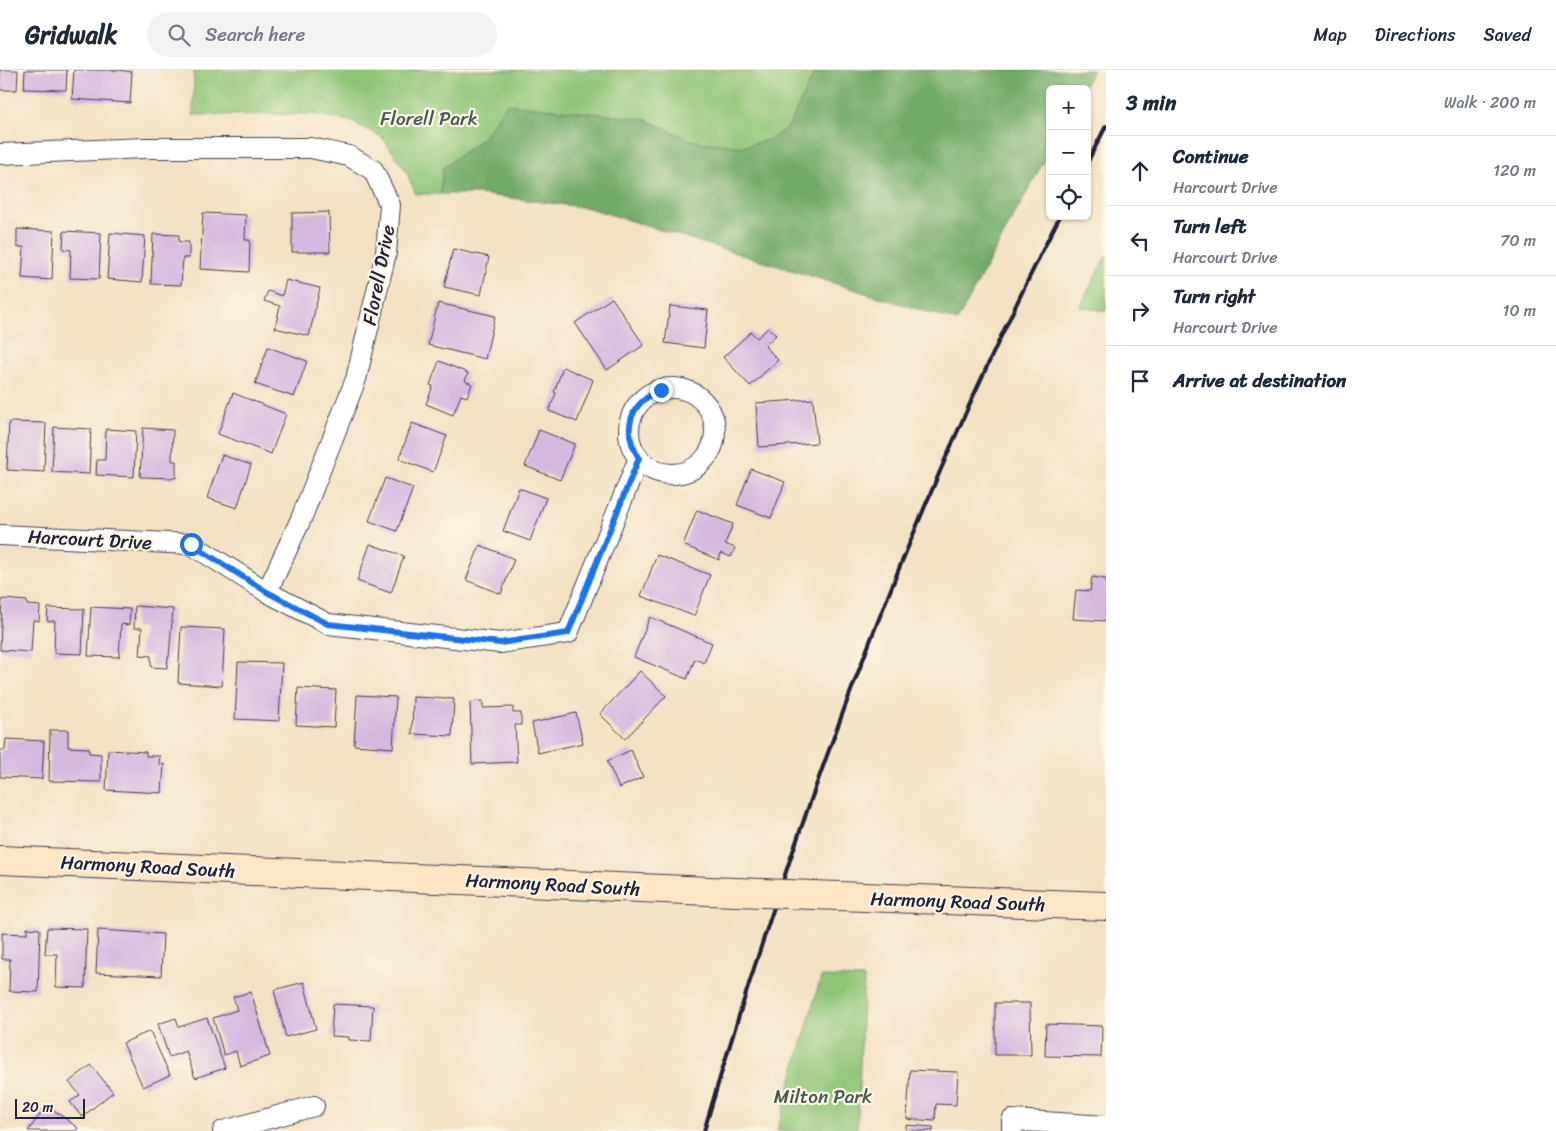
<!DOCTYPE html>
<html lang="en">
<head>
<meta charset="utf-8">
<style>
  :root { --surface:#fff; --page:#f2f2f3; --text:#1f2937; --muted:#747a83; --line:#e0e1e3 }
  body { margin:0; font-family:Sriracha,sans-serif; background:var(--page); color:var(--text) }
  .controls { position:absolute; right:15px; top:15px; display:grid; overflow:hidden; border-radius:8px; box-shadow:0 1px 4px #0004 }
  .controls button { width:45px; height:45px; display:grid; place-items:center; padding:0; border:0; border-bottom:1px solid var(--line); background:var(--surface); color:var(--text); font:25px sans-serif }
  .scale { position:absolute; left:15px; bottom:12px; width:70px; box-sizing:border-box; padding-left:5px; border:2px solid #22223b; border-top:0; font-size:14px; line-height:18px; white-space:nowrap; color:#22223b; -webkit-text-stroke:4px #fcf5e5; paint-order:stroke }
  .stop { position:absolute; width:15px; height:15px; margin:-11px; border:4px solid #1a73e8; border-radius:50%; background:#fff }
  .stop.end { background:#1a73e8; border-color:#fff; box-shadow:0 1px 5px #0008 }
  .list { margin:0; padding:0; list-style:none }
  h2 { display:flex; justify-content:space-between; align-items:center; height:65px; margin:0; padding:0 20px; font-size:21px }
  h2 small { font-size:16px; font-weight:400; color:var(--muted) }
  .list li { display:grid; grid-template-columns:32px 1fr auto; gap:15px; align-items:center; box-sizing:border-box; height:70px; padding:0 20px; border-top:1px solid var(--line) }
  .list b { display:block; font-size:19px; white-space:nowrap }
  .list p { margin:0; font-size:16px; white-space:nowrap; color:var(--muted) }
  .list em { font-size:16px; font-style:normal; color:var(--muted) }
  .icon { flex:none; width:28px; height:28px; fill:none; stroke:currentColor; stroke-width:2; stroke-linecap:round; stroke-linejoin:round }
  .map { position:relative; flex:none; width:1106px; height:1061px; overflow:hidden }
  header { display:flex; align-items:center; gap:30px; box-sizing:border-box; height:70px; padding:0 25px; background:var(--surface); border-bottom:1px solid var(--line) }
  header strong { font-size:24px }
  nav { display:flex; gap:28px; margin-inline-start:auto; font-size:18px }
  .search { width:350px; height:45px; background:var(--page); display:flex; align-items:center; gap:12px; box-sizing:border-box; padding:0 18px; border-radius:28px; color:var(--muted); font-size:19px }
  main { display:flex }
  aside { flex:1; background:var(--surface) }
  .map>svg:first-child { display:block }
  .green { fill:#8ec476; stroke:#587358 }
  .forest { fill:#72aa67; stroke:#4a6651 }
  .building { fill:#d5b8e0 }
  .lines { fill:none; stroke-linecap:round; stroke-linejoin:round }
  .minor-casing { stroke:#413f4f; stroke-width:22 }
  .secondary-casing { stroke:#413f4f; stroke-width:30 }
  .minor { stroke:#fff; stroke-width:20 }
  .secondary { stroke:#fde5c5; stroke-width:28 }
  .rail { stroke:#22223b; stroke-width:4 }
  .secondary-bridge-casing { stroke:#413f4f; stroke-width:30; stroke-linecap:butt }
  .secondary-bridge { stroke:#fde5c5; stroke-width:28 }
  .route { stroke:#1a73e8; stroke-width:6 }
  .labels { text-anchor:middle; stroke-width:4.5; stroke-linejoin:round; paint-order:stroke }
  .park-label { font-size:19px; fill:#485b50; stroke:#fcf5e5 }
  .street-label { font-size:19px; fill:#22223b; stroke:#fcf5e5 }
</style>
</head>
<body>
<header>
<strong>Gridwalk</strong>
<div class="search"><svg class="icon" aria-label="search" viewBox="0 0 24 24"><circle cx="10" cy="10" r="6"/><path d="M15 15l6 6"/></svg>Search here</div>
<nav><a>Map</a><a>Directions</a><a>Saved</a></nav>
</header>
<main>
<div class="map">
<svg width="1106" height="1061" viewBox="0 0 1106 1061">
  <rect width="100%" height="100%" fill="#fcf5e5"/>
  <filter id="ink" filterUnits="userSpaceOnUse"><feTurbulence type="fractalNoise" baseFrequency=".02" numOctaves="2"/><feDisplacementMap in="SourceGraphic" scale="10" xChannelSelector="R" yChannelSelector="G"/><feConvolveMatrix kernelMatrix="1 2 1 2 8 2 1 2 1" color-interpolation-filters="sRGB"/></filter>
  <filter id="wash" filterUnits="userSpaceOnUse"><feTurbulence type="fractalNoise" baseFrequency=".0096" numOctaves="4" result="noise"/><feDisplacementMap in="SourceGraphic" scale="20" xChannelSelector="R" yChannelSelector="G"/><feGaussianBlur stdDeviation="1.12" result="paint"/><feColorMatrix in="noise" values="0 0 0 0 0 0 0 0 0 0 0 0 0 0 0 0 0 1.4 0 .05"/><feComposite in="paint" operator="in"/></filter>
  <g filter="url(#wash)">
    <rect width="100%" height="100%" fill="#f3e1c3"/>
    <!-- green -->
    <g class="green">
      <polygon points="194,0 816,0 789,57 771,69 743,77 693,71 644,49 507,34 485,66 443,98 440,124 416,124 405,99 382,67 350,51 313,44 193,45"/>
      <polygon points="1106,185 1106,241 1080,237"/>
      <polygon points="821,907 864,908 857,1061 777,1061"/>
    </g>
    <!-- forest -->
    <polygon class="forest" points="816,0 1093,0 1083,19 1050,19 1050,80 957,251 589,138 479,124 440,124 443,98 485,66 507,34 644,49 693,71 743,77 771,69 788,57"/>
    <g id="blocks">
      <!-- building -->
      <g class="building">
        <polygon points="0,0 18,0 17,20 0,20"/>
        <polygon points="25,0 67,0 66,20 24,19"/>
        <polygon points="74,0 118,0 132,2 130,33 72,29"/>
        <polygon points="329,142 330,182 292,182 292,143"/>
        <polygon points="203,143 246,145 245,170 250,170 249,202 200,199"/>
        <polygon points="17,159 54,161 52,210 22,208 24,177 17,177"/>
        <polygon points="64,161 101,163 99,209 70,208 71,180 63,179"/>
        <polygon points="110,163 145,166 142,212 107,209"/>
        <polygon points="153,164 179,165 179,172 189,172 189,188 183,188 181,215 151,214"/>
        <polygon points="453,179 489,187 481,225 444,217"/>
        <polygon points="286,210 320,218 309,266 275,258 280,236 264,231 268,221 282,226"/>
        <polygon points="612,228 644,275 607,300 575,253"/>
        <polygon points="438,233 495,246 485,289 428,275"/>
        <polygon points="670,236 708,240 704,278 665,273"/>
        <polygon points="768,258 776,265 765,276 778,290 750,316 723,287 751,262 757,268"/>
        <polygon points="268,277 307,291 294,327 255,314"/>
        <polygon points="439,291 468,303 465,311 472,314 467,327 461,325 453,345 426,334 433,316 430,315"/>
        <polygon points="563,297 593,310 577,352 549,341 556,323 554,322"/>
        <polygon points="233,323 286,344 271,384 218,364"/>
        <polygon points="813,329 817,373 759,377 756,333"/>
        <polygon points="9,352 46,353 44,402 7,400"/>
        <polygon points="412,353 447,366 433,402 399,389"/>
        <polygon points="54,357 91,359 89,404 52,402"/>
        <polygon points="143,358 173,360 172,391 176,391 176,408 140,407"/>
        <polygon points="106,359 136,361 134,407 96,405 97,390 105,390"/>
        <polygon points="539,360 575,374 560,410 525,396"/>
        <polygon points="222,385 251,395 237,438 207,428"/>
        <polygon points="751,399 785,412 771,448 737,435"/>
        <polygon points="385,408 413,418 397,461 369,451"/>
        <polygon points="519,418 546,428 530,471 503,461"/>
        <polygon points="697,440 733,454 725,474 735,478 731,487 721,483 719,490 683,475"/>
        <polygon points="370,474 404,486 391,523 357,511"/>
        <polygon points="480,475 514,489 501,524 466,510"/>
        <polygon points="657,485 710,505 694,546 641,526"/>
        <polygon points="1092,507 1106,509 1106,551 1073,549 1076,520 1090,521"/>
        <polygon points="2,529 27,531 27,535 40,536 39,551 33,550 31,582 0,580"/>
        <polygon points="135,536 173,539 169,587 168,587 167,598 151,597 151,586 140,585 142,558 134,558"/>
        <polygon points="91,537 130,539 129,555 121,554 119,587 88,586"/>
        <polygon points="48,538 84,539 82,584 54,583 55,551 47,551"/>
        <polygon points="650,547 712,573 704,593 695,589 687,609 634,587"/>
        <polygon points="181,557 225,559 222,616 178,613"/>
        <polygon points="238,592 282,593 279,651 235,649"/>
        <polygon points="640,601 666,626 625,669 600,644"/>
        <polygon points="298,618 336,620 334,657 296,655"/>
        <polygon points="357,625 396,627 393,678 354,675"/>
        <polygon points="413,627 454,629 452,666 412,664"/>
        <polygon points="483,631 483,638 513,637 513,643 521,643 521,655 515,655 517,692 472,694 470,632"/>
        <polygon points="576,643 583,673 538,683 532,653"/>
        <polygon points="50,660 68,660 68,677 89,678 89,683 101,684 101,712 49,711"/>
        <polygon points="6,669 44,671 42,709 0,707 0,680 5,680"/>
        <polygon points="108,680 146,682 146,686 160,686 159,694 164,694 162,723 106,720"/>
        <polygon points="631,680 643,707 619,718 607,691"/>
        <polygon points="27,858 40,859 38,922 9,921 10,889 2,889 2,863 27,864"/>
        <polygon points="47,858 87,859 85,918 56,917 57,884 45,884"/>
        <polygon points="98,860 163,864 161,906 96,903"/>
        <polygon points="304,912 316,959 286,967 274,920"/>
        <polygon points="251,922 270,986 240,996 236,981 224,985 213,948 237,940 233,927"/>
        <polygon points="995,933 1030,933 1031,985 995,985"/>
        <polygon points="333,934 373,936 371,971 349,970 349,967 331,966"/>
        <polygon points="176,948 179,957 207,948 225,998 195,1008 186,981 169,987 158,954"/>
        <polygon points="1046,954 1102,956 1101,987 1045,986"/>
        <polygon points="150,961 170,1005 143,1017 123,973"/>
        <polygon points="91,995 113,1022 82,1047 70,1032 80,1025 69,1012"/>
        <polygon points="910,1000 958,1002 956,1035 936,1034 935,1051 907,1049"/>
        <polygon points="47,1035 78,1058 76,1061 28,1061"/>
        <polygon points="906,1055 933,1057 933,1061 906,1061"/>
      </g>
    </g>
  </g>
  <g filter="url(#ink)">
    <use href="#blocks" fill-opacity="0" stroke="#413f4f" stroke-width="1"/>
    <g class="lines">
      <defs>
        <g id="minor">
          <polyline points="0,84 144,78 311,78 349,86 373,100 390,135 386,183 356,309 301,449 267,522"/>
          <circle cx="672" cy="361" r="43"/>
          <polyline points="0,465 191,474 267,522 328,554 500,573 568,563 639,388"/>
          <polyline points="223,1061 314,1036"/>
          <polyline points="1012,1061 1012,1050 1106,1056"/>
        </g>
        <g id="secondary">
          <polyline points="0,790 709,821"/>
          <polyline points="864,827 1106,836"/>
        </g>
      </defs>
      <!-- minor casing -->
      <use href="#minor" class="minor-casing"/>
      <!-- secondary casing -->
      <use href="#secondary" class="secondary-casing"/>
      <!-- minor -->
      <use href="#minor" class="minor"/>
      <!-- secondary -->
      <use href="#secondary" class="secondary"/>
      <!-- rail -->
      <g class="rail">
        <polyline points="1087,93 1106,56"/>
        <path d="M704 1061C796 747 911 438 1060 146"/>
      </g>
      <defs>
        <polyline id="secondary-bridge" points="709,821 864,827"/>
      </defs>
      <!-- secondary-bridge casing -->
      <use href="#secondary-bridge" class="secondary-bridge-casing"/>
      <!-- secondary-bridge -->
      <use href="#secondary-bridge" class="secondary-bridge"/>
    </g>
  </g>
  <g class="lines" filter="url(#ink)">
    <!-- route -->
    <path class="route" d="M191 474 267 522 328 554 500 573 568 563 639 388C621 360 630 332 661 320"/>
  </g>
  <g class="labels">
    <!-- park labels -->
    <g class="park-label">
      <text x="429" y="55">Florell Park</text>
      <text x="823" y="1033">Milton Park</text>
    </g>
    <!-- street labels -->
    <g class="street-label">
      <text transform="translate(378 205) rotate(-79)" y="7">Florell Drive</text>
      <text transform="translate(90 469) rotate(3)" y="7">Harcourt Drive</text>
      <text transform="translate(148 796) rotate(3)" y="7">Harmony Road South</text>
      <text transform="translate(553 814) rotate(3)" y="7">Harmony Road South</text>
      <text transform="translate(958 831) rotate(2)" y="7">Harmony Road South</text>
    </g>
  </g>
</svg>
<div class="controls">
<button>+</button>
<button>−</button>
<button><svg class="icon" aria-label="locate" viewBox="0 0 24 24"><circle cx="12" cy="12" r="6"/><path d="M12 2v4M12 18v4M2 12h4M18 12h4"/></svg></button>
</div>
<div class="scale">20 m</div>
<div class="stop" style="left:191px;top:474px"></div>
<div class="stop end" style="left:661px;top:320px"></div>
</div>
<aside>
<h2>3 min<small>Walk · 200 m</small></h2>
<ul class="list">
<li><svg class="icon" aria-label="ahead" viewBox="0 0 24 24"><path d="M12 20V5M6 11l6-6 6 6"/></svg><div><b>Continue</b><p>Harcourt Drive</p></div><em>120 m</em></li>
<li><svg class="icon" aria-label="left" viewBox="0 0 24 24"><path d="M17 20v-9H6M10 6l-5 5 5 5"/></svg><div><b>Turn left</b><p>Harcourt Drive</p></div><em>70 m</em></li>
<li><svg class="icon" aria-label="right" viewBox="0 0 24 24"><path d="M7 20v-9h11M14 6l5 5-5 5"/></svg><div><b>Turn right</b><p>Harcourt Drive</p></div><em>10 m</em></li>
<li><svg class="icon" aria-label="arrive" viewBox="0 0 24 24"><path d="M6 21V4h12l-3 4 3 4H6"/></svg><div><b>Arrive at destination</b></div></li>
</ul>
</aside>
</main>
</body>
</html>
